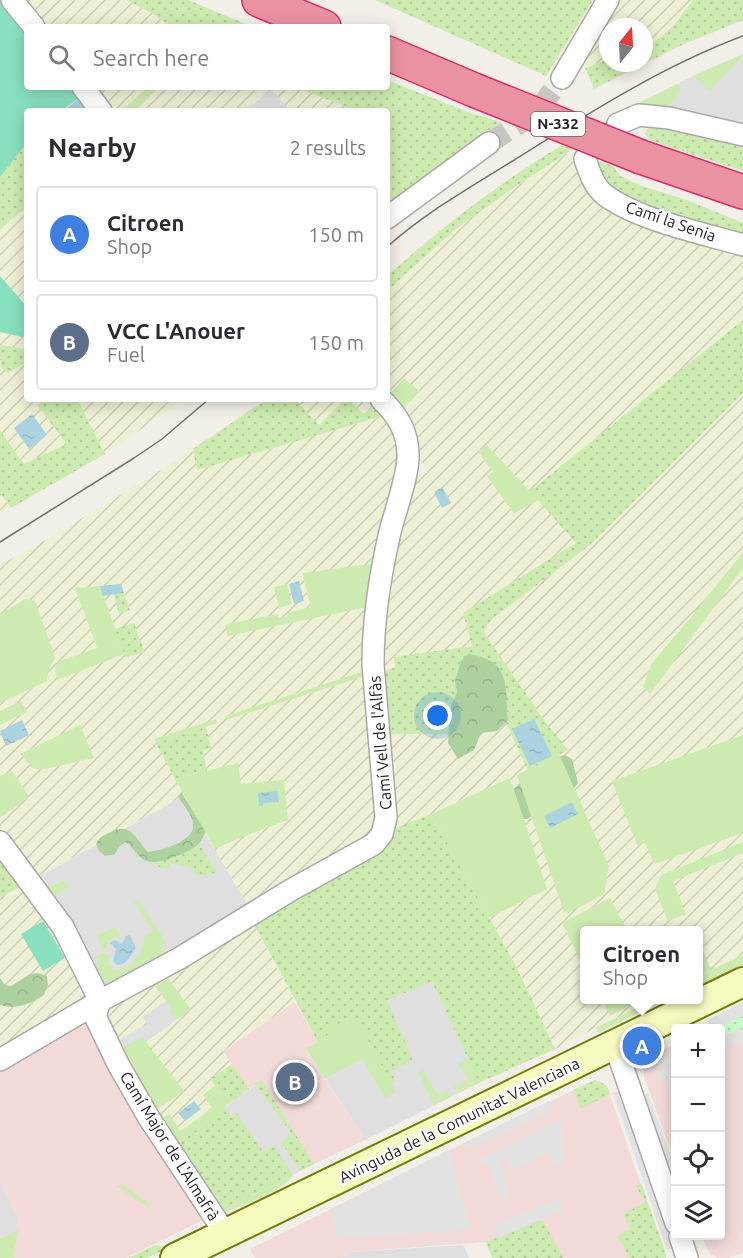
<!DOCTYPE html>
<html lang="en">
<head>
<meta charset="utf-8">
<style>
  :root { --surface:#fff; --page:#f2f2f3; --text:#2b2b33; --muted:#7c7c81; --line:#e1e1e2; --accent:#d40000 }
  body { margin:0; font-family:Ubuntu,sans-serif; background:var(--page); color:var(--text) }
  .controls { position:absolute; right:18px; bottom:18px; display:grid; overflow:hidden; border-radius:6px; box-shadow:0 3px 15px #0003 }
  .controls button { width:54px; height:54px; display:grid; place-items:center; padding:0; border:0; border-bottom:2px solid var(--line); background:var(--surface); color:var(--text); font:30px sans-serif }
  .compass { position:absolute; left:599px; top:18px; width:54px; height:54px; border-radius:50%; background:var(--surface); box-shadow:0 3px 15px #0003; rotate:18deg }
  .you { position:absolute; left:438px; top:716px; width:21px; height:21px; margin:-15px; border:4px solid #fff; border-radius:50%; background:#1a73e8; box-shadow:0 0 0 9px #1a73e833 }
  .badge { display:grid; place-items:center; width:39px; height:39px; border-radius:50%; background:var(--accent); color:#fff; font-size:20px; font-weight:700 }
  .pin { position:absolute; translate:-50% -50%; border:3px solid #fff; box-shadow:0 2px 6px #0006 }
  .popup { position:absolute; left:580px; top:926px; width:123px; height:78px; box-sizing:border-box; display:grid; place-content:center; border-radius:6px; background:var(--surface); filter:drop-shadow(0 2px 4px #0005); font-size:20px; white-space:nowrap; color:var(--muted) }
  .popup b { font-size:22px; color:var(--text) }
  .popup::after { content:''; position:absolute; left:50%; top:100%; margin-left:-12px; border:12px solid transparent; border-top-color:var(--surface) }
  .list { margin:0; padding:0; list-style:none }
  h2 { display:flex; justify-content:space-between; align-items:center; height:78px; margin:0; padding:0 24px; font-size:26px }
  h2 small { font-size:20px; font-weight:400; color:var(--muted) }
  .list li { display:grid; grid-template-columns:39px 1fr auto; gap:18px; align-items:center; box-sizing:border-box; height:96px; margin:0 12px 12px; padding:0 12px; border:2px solid var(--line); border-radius:6px }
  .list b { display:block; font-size:22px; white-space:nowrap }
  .list p { margin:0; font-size:20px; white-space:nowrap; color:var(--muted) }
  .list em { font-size:20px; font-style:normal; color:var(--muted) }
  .icon { flex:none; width:33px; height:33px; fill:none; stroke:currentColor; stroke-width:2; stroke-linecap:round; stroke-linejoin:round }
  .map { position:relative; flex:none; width:743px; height:1258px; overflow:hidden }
  .search { position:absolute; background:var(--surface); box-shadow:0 3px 15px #0003; left:24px; top:24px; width:366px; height:66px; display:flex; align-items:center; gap:15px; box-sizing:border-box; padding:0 21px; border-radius:6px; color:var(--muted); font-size:22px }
  .panel { position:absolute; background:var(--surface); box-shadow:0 3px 15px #0003; left:24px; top:108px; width:366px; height:294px; border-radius:6px }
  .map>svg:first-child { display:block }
  .residential { fill:#e0dfdf }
  .commercial { fill:#f2dad9 }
  .farmland { fill:url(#farmland-furrows) }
  .grass { fill:url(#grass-dots) }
  .forest { fill:url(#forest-crowns) }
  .park { fill:url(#park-dots) }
  .garden { fill:#cdebb0 }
  .pitch { fill:#88e0be }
  .parking { fill:#e2e2e2 }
  .water { fill:url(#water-ripples) }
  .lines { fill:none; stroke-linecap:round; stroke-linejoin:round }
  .street-tunnel { stroke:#c8c6c1; stroke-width:21; stroke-dasharray:21 10; stroke-linecap:butt }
  .street-casing { stroke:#a9a9a9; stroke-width:24 }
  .secondary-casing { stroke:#707d05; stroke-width:32 }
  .highway-casing { stroke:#dc2a67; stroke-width:36 }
  .street { stroke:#fff; stroke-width:21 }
  .secondary { stroke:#f7fabf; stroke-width:28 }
  .highway { stroke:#e892a2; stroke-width:33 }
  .tram { stroke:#707070; stroke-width:1.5 }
  .highway-bridge-casing { stroke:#dc2a67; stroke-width:36; stroke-linecap:butt }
  .highway-bridge { stroke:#e892a2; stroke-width:33 }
  .labels { text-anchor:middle; stroke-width:5; stroke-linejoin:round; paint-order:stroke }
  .shield { fill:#fff; stroke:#646464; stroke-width:1.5 }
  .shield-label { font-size:15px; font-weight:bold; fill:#222 }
  .street-label { font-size:16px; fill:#222; stroke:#fff }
</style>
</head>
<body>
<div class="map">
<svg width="743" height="1258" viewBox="0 0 743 1258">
  <defs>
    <pattern id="farmland-furrows" width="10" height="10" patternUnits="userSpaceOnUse" patternTransform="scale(1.5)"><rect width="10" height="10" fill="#eef0d5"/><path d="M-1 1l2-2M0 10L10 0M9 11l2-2" fill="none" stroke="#ccceb7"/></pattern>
    <pattern id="grass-dots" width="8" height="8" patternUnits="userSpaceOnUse" patternTransform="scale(1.5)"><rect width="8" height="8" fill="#cdebb0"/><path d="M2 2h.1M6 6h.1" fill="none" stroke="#b0c997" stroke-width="1.8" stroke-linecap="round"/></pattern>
    <pattern id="forest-crowns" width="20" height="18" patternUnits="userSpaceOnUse" patternTransform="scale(1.5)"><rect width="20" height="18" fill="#add19e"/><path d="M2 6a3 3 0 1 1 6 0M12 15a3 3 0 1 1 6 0" fill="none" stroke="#95b388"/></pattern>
    <pattern id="park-dots" width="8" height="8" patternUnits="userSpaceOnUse" patternTransform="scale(1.5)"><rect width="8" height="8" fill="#c8facc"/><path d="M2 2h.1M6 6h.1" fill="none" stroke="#acd6af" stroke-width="1.8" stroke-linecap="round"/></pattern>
    <pattern id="water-ripples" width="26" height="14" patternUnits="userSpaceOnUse" patternTransform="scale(1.5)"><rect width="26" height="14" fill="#aad3df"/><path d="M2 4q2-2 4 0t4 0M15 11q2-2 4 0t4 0" fill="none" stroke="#92b5bf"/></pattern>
  </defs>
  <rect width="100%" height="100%" fill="#f2efe9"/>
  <!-- residential -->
  <g class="residential">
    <polygon points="743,54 743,129 629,108 693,76"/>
    <polygon points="272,89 290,111 244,111"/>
    <polygon points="183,796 249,907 108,991 37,878"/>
    <polygon points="163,971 191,1010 124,1058 104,1013"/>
    <polygon points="432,982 479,1083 365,1140 306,1049 387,999"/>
    <polygon points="262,1080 314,1164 228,1207 220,1111"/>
    <polygon points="0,1181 19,1219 14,1258 0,1258"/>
    <polygon points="463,1245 469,1258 341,1258 352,1252"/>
  </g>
  <!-- commercial -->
  <g class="commercial">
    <polygon points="295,1002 318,1042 306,1050 365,1140 314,1164 262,1080 249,1089 223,1051"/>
    <polygon points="86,1017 207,1218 126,1258 14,1258 19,1219 0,1181 0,1066"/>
    <polygon points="743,1029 743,1253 728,1258 718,1258 711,1254 707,1248 702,1236 720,1236 721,1036"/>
    <polygon points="675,1044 675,1162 644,1077 644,1069 648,1057"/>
    <polygon points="595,1080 604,1083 608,1089 666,1258 492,1258 486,1242 352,1252 341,1258 255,1258 250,1249 462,1144"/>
  </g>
  <!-- farmland -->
  <g class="farmland">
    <polygon points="18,0 126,0 152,13 172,27 41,27"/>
    <polygon points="615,0 693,0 659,40 644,46 644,27 608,27 608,59 585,68 575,66"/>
    <polygon points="88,87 296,87 357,111 290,111 272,89 244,111 107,111"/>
    <polygon points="27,142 27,307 0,276 0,177"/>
    <polygon points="565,154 577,158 743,255 743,955 699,976 699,930 585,930 585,1000 652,1000 555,1049 516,966 432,815 393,829 381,673 392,547 417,474 428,473 420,459 403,409 387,393 387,291 456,229 519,184"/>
    <polygon points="0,332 27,338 27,399 185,399 105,454 0,514 0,480 24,464 2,434 0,434"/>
    <polygon points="267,399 367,399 386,415 396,430 402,455 380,552 380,815 370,836 249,907 183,796 34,879 0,833 0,564 24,553 155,474"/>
    <polygon points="0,856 61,943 88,994 86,1001 0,1051"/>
    <polygon points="253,922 295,1002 223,1051 249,1089 175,1145 124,1058 190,1010 163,971"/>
    <polygon points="150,979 166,1001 143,1017 147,1024 114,1043 104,1013 106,1007"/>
  </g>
  <!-- grass -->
  <g class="grass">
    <polygon points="126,0 188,0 253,27 172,27 152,13"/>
    <polygon points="375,0 593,0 546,76"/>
    <path d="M693 0H743V20L682 45 594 89 585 68 608 59V63H644V46C669 36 677 20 693 0Z"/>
    <polygon points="0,6 27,87 61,111 27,111 27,208 19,213 0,230"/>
    <polygon points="387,80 468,112 501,122 422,179 387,209 387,111 357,111 296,87 387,87"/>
    <polygon points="656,123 743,143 743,171 649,140 645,134 647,129"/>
    <path d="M562 145 573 149 519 184 456 229 387 291V276C442 227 499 183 562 145Z"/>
    <polygon points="593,159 613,166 620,176 642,186 687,200 743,223 743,242 638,207 602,183"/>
    <polygon points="743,320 743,393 590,545 492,619 484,630 486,636 547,724 568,750 528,771 505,720 447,734 385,734 381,673 395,667 394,657 472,646 463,613 576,543 530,491"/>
    <polygon points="0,345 27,349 27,362 8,373 0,365 2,359 0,357"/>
    <polygon points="46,399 77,399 105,454 11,508 0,493 0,431 24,464 67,444 37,405"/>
    <polygon points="267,399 295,399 319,425 345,399 348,399 364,414 373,404 386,415 197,470 193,449"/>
    <polygon points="124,593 130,610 119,614 114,595"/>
    <polygon points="134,623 145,653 125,657 115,629"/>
    <polygon points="206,727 211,748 203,750 207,771 175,779 156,743"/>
    <polygon points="431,814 516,966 555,1049 479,1083 432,982 387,1000 413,1060 391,1071 396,1081 391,1083 354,1016 318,1042 253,922 393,829"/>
    <polygon points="197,840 217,873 196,876 195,872 191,872 192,868 170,863 168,871 153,864"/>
    <polygon points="0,856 22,886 0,898"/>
    <polygon points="232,1064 249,1089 228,1104 210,1079"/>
    <polygon points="262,1080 314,1164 300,1171 281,1142 292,1134 255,1084"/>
    <polygon points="595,1080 606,1085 610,1094 581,1109 573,1090"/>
    <polygon points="224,1107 232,1117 237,1113 263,1152 273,1145 293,1175 225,1208 221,1205 175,1145 218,1115"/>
    <polygon points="641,1183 665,1251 666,1258 629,1258 618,1236 630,1229 623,1214 645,1202 636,1186"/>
    <polygon points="542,1220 564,1258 492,1258 486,1242"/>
    <polygon points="155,1245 165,1247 164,1250 147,1258 128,1258"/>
  </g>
  <!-- forest -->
  <g class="forest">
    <path d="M468 654C511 660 505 684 508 720L497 731 481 733 474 750 458 759 448 743 449 724 447 717 457 692 455 681 461 661Z"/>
    <path d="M565 755 572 759 578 783 567 797 527 819H518L511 792C525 777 546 761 565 755Z"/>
    <path d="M181 792 206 831C203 837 201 843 195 847 186 853 157 866 146 861 137 857 134 847 125 842L119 847 115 854 105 856 99 851 96 844C99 837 104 835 111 832 130 821 137 840 148 852 160 851 191 842 193 828 195 818 184 806 179 798Z"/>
    <path d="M38 973 47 976 48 985 44 995C30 1004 16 1010 0 1005V978L5 985 11 986 30 974Z"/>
  </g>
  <!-- park -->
  <polygon class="park" points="743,1002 743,1029 721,1036 720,1028 711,1028 708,1020"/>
  <!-- garden -->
  <g class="garden">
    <polygon points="743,54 743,56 710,91 693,76"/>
    <polygon points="677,84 681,89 668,109 629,108"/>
    <polygon points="143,87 156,87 157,89 135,111 121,111 145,90"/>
    <polygon points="404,378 419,391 403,409 389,395"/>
    <polygon points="487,445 538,500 514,514 487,476 493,472 478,451"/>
    <polygon points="743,552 743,568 650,694 643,687 652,663 691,617"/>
    <polygon points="378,563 372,606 227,636 226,624 278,614 279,618 287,617 287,613 311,607 302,573"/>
    <polygon points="287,584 292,604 279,608 274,587"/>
    <polygon points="100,586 124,654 57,680 55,672 57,662 97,648 75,588"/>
    <polygon points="25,599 35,601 55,657 48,671 47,681 0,703 0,614"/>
    <polygon points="368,670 368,675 226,720 225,716"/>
    <polygon points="21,701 27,712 0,725 0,711"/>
    <polygon points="216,719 217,723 156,743 154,739"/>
    <polygon points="80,725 94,758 40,770 33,768 20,754"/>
    <polygon points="743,735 743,833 654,864 645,843 637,845 612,781"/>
    <polygon points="559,754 609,866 604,894 569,913 564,912 517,775"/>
    <polygon points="238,763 241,784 284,780 288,820 242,837 215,849 175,779"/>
    <polygon points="12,771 29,797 0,818 0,776"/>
    <polygon points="510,778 547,889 489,918 431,814"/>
    <polygon points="743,842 743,853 673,881 686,914 668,921 655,889 661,875"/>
    <polygon points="64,881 68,887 51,899 42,885 55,885"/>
    <polygon points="610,898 627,930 585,930 585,966 582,965 562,923"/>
    <path d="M138 900 166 942 162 945 169 956 105 990 91 967 99 963 95 957 105 953 110 955 108 964 113 970C127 973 144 952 144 937L153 931 134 903Z"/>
    <polygon points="116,927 121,939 111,938 107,942 107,947 103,950 97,935"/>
    <polygon points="699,942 711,970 743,955 743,966 699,987"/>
    <polygon points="163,971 191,1010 176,1020 170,1011 172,1009 150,979"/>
    <polygon points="602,1000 643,1000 610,1016"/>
    <polygon points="652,1000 665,1000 598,1033 596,1028"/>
    <polygon points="354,1015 396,1092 385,1098 362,1059 325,1079 306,1049 327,1037 329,1029"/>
    <polygon points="142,1037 184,1091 160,1107 152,1110 118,1050"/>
    <polygon points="468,1059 479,1083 458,1093 454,1086 468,1080 459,1064"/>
    <polygon points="423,1070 438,1095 447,1091 451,1097 433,1105 419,1073"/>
    <polygon points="215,1086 228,1104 218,1115 175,1145 159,1120 169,1114 181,1131 212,1108 203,1095"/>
    <path d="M293 1175C285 1190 241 1207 224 1212L216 1208 205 1185 221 1205 228 1207Z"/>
    <polygon points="121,1183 150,1204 147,1207 118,1187"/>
    <polygon points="18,1229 14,1258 0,1258 0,1239"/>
  </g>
  <!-- pitch -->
  <g class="pitch">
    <polygon points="0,0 27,29 27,87 74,87 82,96 61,111 27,111 27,142 0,177"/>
    <polygon points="0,276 27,307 27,338 0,332"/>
    <polygon points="43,921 65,958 43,971 21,934"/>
  </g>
  <!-- parking -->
  <g class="parking">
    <polygon points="743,1002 743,1016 716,1028 711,1028 708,1020"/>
    <polygon points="743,1031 743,1042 723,1048 721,1038"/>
    <polygon points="675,1050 675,1061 649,1073 645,1064"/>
    <polygon points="675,1065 675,1077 661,1083 656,1073"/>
    <polygon points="619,1091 673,1248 667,1250 613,1093"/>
    <polygon points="648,1093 673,1162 667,1164 642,1095"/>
    <polygon points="549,1101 554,1109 471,1148 462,1144"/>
    <polygon points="560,1120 565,1160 551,1165 551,1153 511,1170 508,1157 500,1160 509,1196 499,1199 490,1166 479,1160"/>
    <polygon points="449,1150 471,1229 337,1239 332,1209"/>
    <polygon points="560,1198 561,1211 499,1238 495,1225"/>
  </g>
  <!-- water -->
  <g class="water">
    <polygon points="81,97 90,111 63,111"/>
    <polygon points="32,414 47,435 29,449 14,428"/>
    <polygon points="442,487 451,503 442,508 434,492"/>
    <polygon points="299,581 304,601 294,604 289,584"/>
    <polygon points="121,584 124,593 103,596 100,586"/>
    <polygon points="534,719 552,756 530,766 512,729"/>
    <polygon points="22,720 29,735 6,746 0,731"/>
    <polygon points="278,791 279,802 263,803 263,806 259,806 258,793"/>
    <polygon points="572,802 578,814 550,828 544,816"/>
    <path d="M130 935 136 948C130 955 127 966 117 965L113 961 116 949 110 943 115 940 122 944 126 936Z"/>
    <polygon points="194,1101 201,1109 185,1121 178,1113"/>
  </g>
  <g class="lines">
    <!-- street-tunnel -->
    <polyline class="street-tunnel" points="489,143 536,113 562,78"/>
    <defs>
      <g id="street">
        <polyline points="12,0 34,27"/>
        <polyline points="562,78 608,0"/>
        <polyline points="83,87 101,111"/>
        <polyline points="618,124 639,115 669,118 743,135"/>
        <path d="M585 159C589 171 594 187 605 195 638 220 702 233 743 245"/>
        <polyline points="387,218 489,143"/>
        <polyline points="0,842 63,927 100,1001 95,1016 118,1064 149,1118 225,1233"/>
        <polyline points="615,1045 676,1223"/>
        <path d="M0 1060 100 1001 180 958 291 890 374 844 382 834 386 818 373 665C373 621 380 575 390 532 395 512 409 473 408 455 408 431 397 415 381 399"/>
        <polyline points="680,1236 687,1258"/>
      </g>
      <polyline id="secondary" points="175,1258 743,982"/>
      <g id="highway">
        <polyline points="259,0 324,27"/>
        <polyline points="387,53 474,90"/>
        <polyline points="641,157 743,192"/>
      </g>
    </defs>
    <!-- street casing -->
    <use href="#street" class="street-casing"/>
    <!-- secondary casing -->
    <use href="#secondary" class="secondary-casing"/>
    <!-- highway casing -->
    <use href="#highway" class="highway-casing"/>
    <!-- street -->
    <use href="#street" class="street"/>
    <!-- secondary -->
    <use href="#secondary" class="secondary"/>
    <!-- highway -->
    <use href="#highway" class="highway"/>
    <!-- tram -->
    <g class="tram">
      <path d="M387 247C425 213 469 188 511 162 584 116 662 66 743 36"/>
      <polyline points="0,542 134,458 162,439 209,399"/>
    </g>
    <defs>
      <polyline id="highway-bridge" points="474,90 641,157"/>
    </defs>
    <!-- highway-bridge casing -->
    <use href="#highway-bridge" class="highway-bridge-casing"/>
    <!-- highway-bridge -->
    <use href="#highway-bridge" class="highway-bridge"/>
  </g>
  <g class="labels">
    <!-- shield labels -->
    <rect class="shield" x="531" y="112" width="54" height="24" rx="4.5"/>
    <g class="shield-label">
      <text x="558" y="129">N-332</text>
    </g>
    <!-- street labels -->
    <g class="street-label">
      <text transform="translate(671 221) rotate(19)" y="6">Camí la Senia</text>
      <text transform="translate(380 743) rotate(-95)" y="6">Camí Vell de l'Alfàs</text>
      <text transform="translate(459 1120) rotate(-26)" y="6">Avinguda de la Comunitat Valenciana</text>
      <text transform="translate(170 1146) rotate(58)" y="6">Camí Major de L'Almafrà</text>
    </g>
  </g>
</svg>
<div class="controls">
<button>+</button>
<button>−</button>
<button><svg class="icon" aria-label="locate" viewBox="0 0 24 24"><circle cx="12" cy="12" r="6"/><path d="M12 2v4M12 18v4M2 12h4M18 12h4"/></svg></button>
<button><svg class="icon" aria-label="layers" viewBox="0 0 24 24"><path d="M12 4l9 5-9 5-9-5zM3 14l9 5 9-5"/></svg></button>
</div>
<svg class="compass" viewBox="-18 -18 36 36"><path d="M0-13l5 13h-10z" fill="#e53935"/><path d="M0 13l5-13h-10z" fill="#7c7c81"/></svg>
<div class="you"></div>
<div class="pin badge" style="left:642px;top:1046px;background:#3f7fe0">A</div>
<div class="popup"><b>Citroen</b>Shop</div>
<div class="pin badge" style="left:295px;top:1082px;background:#5c6f8a">B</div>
<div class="search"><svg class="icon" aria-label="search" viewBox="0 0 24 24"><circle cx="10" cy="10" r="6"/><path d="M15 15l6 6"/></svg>Search here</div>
<section class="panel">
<h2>Nearby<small>2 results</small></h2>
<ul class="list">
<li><span class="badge" style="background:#3f7fe0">A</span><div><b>Citroen</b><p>Shop</p></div><em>150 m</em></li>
<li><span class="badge" style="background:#5c6f8a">B</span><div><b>VCC L'Anouer</b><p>Fuel</p></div><em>150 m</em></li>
</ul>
</section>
</div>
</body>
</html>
